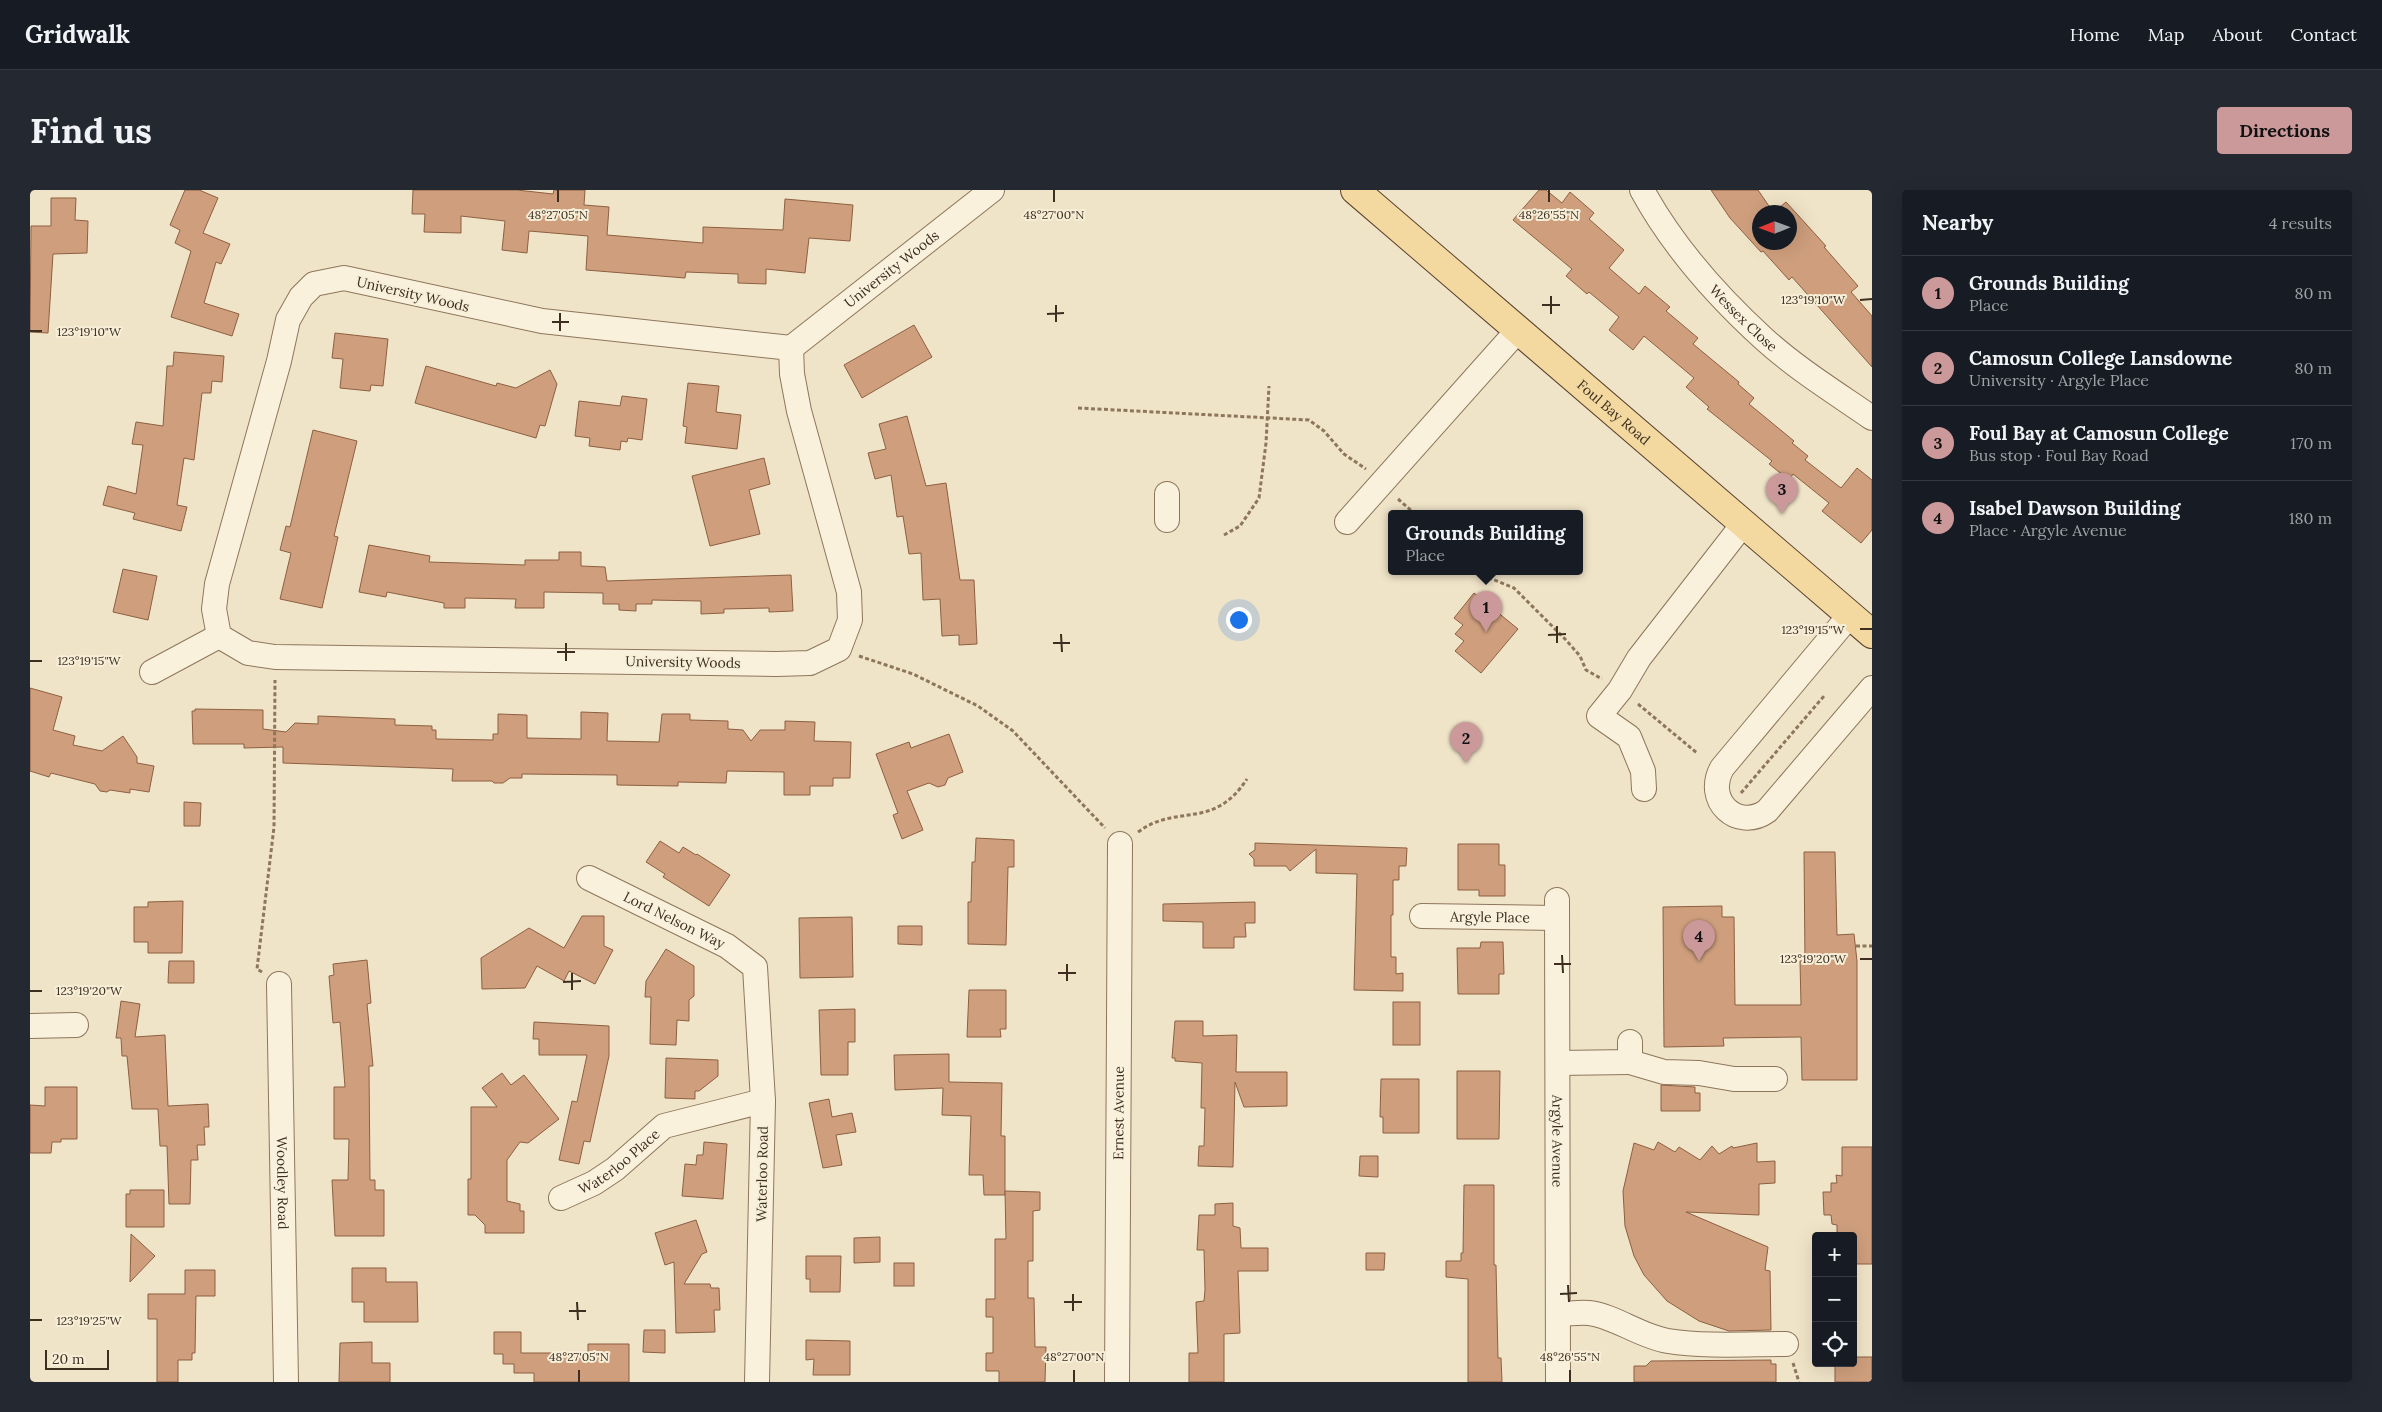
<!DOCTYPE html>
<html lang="en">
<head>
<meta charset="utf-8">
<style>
  :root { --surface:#171b24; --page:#242831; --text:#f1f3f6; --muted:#9ea1a6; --line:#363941; --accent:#cc999b }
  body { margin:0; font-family:Lora,serif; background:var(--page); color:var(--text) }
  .controls { position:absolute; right:15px; bottom:15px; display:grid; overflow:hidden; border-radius:5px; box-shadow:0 5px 20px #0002 }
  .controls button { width:45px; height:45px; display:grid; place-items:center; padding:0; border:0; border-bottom:1px solid var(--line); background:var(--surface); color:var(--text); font:25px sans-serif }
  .compass { position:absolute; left:1722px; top:15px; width:45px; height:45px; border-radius:50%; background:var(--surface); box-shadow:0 5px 20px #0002; rotate:269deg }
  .scale { position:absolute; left:15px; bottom:12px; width:64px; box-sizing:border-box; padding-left:5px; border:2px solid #3d2e20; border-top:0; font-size:14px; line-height:18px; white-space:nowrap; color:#3d2e20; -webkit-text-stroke:4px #f7eed8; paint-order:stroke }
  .you { position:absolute; left:1208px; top:429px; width:18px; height:18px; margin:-12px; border:4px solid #fff; border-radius:50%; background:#1a73e8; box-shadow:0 0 0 8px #1a73e833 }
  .badge { display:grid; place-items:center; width:32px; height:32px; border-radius:50%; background:var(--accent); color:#111; font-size:16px; font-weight:700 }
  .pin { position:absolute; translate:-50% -41px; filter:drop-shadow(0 1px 2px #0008) }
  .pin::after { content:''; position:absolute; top:26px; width:18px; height:15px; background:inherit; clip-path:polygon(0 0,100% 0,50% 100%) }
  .popup { position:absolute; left:1358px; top:320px; width:195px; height:65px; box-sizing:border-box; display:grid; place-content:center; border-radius:5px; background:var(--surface); filter:drop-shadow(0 1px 4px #0005); font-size:16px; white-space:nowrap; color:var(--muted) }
  .popup b { font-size:19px; color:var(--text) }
  .popup::after { content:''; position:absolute; left:50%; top:100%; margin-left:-10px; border:10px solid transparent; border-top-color:var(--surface) }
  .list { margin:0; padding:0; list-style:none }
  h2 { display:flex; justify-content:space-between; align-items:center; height:65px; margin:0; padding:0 20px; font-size:21px }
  h2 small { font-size:16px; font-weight:400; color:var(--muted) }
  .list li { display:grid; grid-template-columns:32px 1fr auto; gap:15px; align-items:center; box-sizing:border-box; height:75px; padding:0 20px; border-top:1px solid var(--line) }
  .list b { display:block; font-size:19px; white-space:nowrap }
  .list p { margin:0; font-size:16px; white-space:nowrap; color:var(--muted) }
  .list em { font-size:16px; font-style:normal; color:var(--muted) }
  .icon { flex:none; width:28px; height:28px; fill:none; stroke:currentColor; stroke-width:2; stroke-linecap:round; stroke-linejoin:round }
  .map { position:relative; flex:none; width:1842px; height:1192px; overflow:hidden; border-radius:5px }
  header { display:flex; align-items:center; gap:30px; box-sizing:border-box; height:70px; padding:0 25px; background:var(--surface); border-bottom:1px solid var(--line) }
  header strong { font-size:24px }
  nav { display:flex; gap:28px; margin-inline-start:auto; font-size:18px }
  .intro { display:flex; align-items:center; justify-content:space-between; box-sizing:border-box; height:120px; padding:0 30px }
  h1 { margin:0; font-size:35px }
  .button { padding:12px 22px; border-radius:5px; background:var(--accent); color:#111; font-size:18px; font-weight:700 }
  main { display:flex; gap:30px; padding:0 30px }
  aside { flex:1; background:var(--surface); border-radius:5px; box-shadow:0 5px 20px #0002 }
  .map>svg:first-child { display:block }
  .building { fill:#cf9f7d; stroke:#8d5f41 }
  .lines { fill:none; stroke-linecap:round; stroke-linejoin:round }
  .minor-casing { stroke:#8d765c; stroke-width:26 }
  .major-casing { stroke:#5b4430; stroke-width:30 }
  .path { stroke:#8d765c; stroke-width:3; stroke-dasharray:4 2.5; stroke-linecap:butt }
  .minor { stroke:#faf1dc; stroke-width:24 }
  .major { stroke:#f3d9a0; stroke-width:28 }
  .ticks { fill:none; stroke:#3d2e20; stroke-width:2 }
  .labels { text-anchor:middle; stroke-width:4; stroke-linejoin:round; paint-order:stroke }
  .street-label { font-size:14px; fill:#3d2e20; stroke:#f7eed8 }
  .ticks-label { font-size:12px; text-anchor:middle; fill:#3d2e20; stroke:#f7eed8; stroke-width:4; stroke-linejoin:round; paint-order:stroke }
</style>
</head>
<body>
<header>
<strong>Gridwalk</strong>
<nav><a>Home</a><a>Map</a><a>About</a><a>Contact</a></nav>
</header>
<div class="intro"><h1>Find us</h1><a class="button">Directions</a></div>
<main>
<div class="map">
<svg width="1842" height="1192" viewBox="0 0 1842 1192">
  <rect width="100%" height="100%" fill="#f0e4c8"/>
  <!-- building -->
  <g class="building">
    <polygon points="155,0 169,0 188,8 173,43 200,54 191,74 186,72 174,113 209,124 202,146 141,127 161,61 145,53 150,40 140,35"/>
    <polygon points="383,0 487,0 523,4 524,0 555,0 554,15 579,17 577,45 673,53 673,37 753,40 755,9 823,15 820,51 779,48 775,83 736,79 736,94 708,93 708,84 656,82 655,88 556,80 558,46 499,41 497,63 472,60 475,31 431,26 431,43 394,42 395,24 382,24"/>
    <polygon points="1509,0 1516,0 1532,13 1540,2 1564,23 1559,29 1594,60 1579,78 1609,104 1615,96 1640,117 1636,121 1668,148 1663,154 1709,192 1708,194 1724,208 1719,214 1764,251 1762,253 1778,266 1775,270 1811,298 1827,278 1842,290 1842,340 1831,353 1792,321 1799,313 1763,284 1759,290 1739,274 1742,271 1677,219 1679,217 1656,197 1664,188 1614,146 1603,160 1579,140 1589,127 1559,102 1557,104 1536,86 1542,79 1483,30"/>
    <polygon points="1681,0 1728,0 1743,22 1730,22 1730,52 1760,52 1760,22 1744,22 1756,12 1796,56 1794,57 1828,96 1821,102 1842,126 1842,177 1762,87 1759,90 1733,61 1731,62 1700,28"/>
    <polygon points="21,8 46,8 45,30 58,31 57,63 23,64 18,143 0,142 1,36 21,36"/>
    <polygon points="884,135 902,167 832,208 814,175"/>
    <polygon points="305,143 358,149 353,196 341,195 340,201 310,198 313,169 302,168"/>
    <polygon points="144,162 194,166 192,192 182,191 181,203 172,203 164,270 154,268 147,315 157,317 151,341 103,329 105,323 73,315 78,296 106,304 113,255 102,254 106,232 133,236 137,176 143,176"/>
    <polygon points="396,176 466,196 467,193 486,198 520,180 527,194 515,236 510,235 506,248 385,213"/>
    <polygon points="658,193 689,196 686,222 711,225 707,259 655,253 657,237 653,236"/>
    <polygon points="592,206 617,209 612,250 598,248 597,252 591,251 590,260 559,256 560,248 545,246 549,211 590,216"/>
    <polygon points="877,226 896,296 916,293 930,390 944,390 947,454 929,455 929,445 912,446 910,409 893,410 891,363 879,364 873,326 867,327 861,285 845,289 838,263 856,259 849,234"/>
    <polygon points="283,240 327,251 304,346 308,347 292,418 250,409 261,363 250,360 256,336 260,337"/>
    <polygon points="734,268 740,294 719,300 730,344 680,356 662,286"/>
    <polygon points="339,355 400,366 399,372 495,375 495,370 529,370 529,362 551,362 551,376 575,377 577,391 761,385 763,421 739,422 739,418 694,419 694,423 671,424 671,411 622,410 622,414 606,414 606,421 589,420 589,414 573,414 573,403 514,402 514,418 485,418 486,409 435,408 435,418 414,418 414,413 357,402 356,407 329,402"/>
    <polygon points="93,379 127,386 118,430 83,422"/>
    <polygon points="1444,403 1488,439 1451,483 1425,461 1434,451 1425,444 1433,435 1424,428"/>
    <polygon points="0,498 32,507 23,540 45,546 43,555 72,561 93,546 107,567 107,573 124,576 119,602 100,599 100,603 80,600 77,602 70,601 65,594 21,583 19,587 0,581"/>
    <polygon points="165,519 233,520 233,539 256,542 265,533 288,534 288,526 365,529 365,535 402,536 402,540 406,540 406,549 463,550 463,544 468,544 468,524 497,525 497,548 551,549 551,522 578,523 577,551 629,552 632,524 660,524 660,530 698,531 698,539 713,540 721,551 730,540 755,540 755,531 785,532 784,551 821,552 820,588 803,588 803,596 780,596 780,605 754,605 754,582 697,581 696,593 648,592 648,596 587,595 587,585 492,584 492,588 480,588 473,593 464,593 462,591 422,591 423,579 253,573 253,557 214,558 214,554 163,554 162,521 165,521"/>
    <polygon points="919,544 933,582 918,588 915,595 908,597 899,593 877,601 893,640 872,649 863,625 868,623 846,564 879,552 881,558"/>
    <polygon points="154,612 171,613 170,636 154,636"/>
    <polygon points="946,648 984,650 984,677 978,677 976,755 938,754 938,712 941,712 942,672 945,672"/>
    <polygon points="630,651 649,663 653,657 666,665 667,664 700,685 679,716 633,687 635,684 616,672"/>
    <polygon points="1225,653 1377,658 1376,676 1369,676 1369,690 1363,690 1363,725 1361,725 1361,767 1366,767 1366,784 1373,783 1373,801 1324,800 1327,684 1286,683 1286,659 1260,681 1256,676 1224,676 1224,669 1219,664 1225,660"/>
    <polygon points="1428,654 1469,654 1469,675 1475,675 1475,706 1449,706 1449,700 1428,700"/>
    <polygon points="1774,662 1805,662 1807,745 1824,744 1827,771 1827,890 1772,890 1771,847 1693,848 1694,856 1634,857 1633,717 1692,716 1692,727 1704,727 1705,815 1771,815 1770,771 1775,771"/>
    <polygon points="153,711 152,763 118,763 118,752 104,752 104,717 118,717 118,712"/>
    <polygon points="1225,712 1225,733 1215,733 1216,747 1204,747 1204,758 1173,758 1173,732 1133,731 1133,714"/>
    <polygon points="552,726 574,726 574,756 583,760 565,794 539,781 534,791 507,776 495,798 452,799 451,768 499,738 534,758"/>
    <polygon points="822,727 823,787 770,788 769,728"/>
    <polygon points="868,736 892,736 892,755 868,754"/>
    <polygon points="1451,752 1473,752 1474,784 1469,784 1469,804 1428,804 1427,758 1450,758"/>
    <polygon points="636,759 664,776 664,806 659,810 659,831 647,830 646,855 620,854 621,807 615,807 616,791"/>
    <polygon points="337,770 341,813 337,814 343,876 339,876 340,990 345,990 345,1000 354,1000 354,1046 305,1046 302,990 318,990 319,949 304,949 304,897 315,897 310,832 303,833 299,786 304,785 303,774"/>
    <polygon points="139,771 164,771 164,793 138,793"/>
    <polygon points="939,800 976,800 976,839 970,839 971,847 937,847"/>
    <polygon points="91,811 110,814 105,847 135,845 138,916 178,914 179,937 174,937 175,955 167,955 168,970 161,970 160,1014 139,1014 137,956 130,956 128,919 102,919 97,866 92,866 91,848 86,848"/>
    <rect x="1363" y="812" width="27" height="43"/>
    <polygon points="825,819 825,852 818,852 818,885 791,885 789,820"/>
    <polygon points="1145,831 1173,831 1173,846 1207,845 1206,882 1257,882 1257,916 1214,917 1205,892 1203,977 1168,976 1169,956 1174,956 1175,918 1171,918 1172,873 1145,871 1145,868 1142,868"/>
    <polygon points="504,832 579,836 579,866 560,952 554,951 549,974 529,970 542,911 547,912 557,865 509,865 509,849 503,849"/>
    <polygon points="919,864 919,892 972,893 971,946 975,946 975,1005 954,1005 953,985 939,985 941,926 912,925 913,898 865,900 864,865"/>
    <polygon points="636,868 688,870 688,886 669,901 665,901 665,909 635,908"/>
    <polygon points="1427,881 1470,881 1469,949 1427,949"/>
    <polygon points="472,883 481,895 494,885 529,929 498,953 490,952 477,970 477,1011 490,1014 490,1021 494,1021 494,1043 455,1043 455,1035 445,1025 438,1025 438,989 441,989 441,917 467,917 452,898"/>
    <polygon points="1351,889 1389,889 1389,943 1353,943 1353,927 1350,927"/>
    <polygon points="1631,895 1665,897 1665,903 1670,903 1670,921 1631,921"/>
    <polygon points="15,897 47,897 47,949 31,949 31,952 22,952 21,963 0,963 0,915 15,916"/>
    <polygon points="799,909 802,927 822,923 826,942 806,945 812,975 793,978 779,913"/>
    <polygon points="674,952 697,954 693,1009 652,1006 655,974 666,975 667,965 673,965"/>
    <polygon points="1628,952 1645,962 1649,957 1670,970 1682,956 1689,964 1702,956 1703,958 1727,953 1727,972 1745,971 1745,993 1729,994 1729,1025 1656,1022 1738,1057 1735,1080 1740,1081 1741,1140 1699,1141 1669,1131 1637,1111 1614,1085 1604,1066 1595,1036 1593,1001 1604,953 1624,960"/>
    <polygon points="1812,957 1842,957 1842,1074 1823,1074 1823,1046 1807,1045 1807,1035 1802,1034 1801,1025 1794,1025 1793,1002 1801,1002 1801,993 1807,993 1806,985 1812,986"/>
    <polygon points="1330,966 1348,966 1348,987 1329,986"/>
    <polygon points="1434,995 1464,995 1464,1075 1466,1075 1468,1168 1471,1168 1472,1192 1438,1192 1438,1089 1416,1087 1416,1071 1431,1071 1431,1063 1433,1063"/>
    <polygon points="100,1000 134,1000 134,1037 96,1037 96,1004 100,1004"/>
    <polygon points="975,1001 1010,1002 1010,1020 1003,1021 1003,1071 998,1071 998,1108 1004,1108 1005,1157 1016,1157 1015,1192 969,1192 969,1181 956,1181 956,1163 963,1163 963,1127 956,1127 956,1109 965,1109 965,1049 976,1049"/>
    <polygon points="1203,1013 1203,1036 1210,1038 1211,1058 1238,1058 1238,1081 1208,1081 1210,1143 1194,1144 1194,1192 1159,1192 1159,1163 1168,1163 1166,1112 1174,1111 1175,1100 1174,1060 1167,1060 1169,1025 1185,1025 1185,1014"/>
    <polygon points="666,1030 677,1062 672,1064 654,1094 680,1094 681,1098 689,1098 690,1120 684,1120 685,1142 646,1143 644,1072 635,1075 625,1043"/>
    <polygon points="101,1044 125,1066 100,1092"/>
    <polygon points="850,1047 850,1072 824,1073 824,1048"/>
    <polygon points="1336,1063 1355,1063 1354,1080 1336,1080"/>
    <polygon points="776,1066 811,1066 810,1102 780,1102 780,1089 776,1089"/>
    <rect x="864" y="1073" width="20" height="23"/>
    <polygon points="322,1078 356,1078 356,1092 387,1092 388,1132 334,1132 334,1112 322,1112"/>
    <polygon points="155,1080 185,1080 185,1106 166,1106 165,1163 162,1163 162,1170 148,1170 148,1192 127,1192 127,1129 118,1129 118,1104 155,1104"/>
    <polygon points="614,1140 635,1140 635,1163 613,1162"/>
    <polygon points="464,1142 491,1142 491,1163 558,1163 558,1154 599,1154 599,1192 504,1192 504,1183 484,1183 484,1174 473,1174 473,1164 464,1164"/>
    <polygon points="776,1150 820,1151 820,1185 783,1185 784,1169 776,1170"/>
    <polygon points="342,1152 342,1173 360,1173 360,1192 309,1192 310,1153"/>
    <polygon points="1823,1167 1842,1167 1842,1192 1805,1192 1805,1173 1823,1173"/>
    <polygon points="1741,1170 1741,1174 1746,1174 1746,1192 1604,1192 1604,1176 1616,1176 1621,1171"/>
  </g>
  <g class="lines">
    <defs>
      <g id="minor">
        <path id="s1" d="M1612 0C1642 55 1688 107 1734 149 1767 179 1806 203 1842 228"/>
        <polygon points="314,88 512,131 761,158 762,184 769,221 819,402 820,430 809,459 780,473 746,474 245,467 218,463 189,446 184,419 187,394 249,171 258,130 271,107 284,94"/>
        <path id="s2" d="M761 158 962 0"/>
        <polyline points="1137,304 1137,330"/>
        <polyline points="1317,332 1489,139"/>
        <path d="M1820 425 1692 578C1674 610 1707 642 1737 621L1842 498"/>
        <polyline points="122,482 189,446"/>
        <polyline points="1614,599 1613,581 1599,547 1569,526 1590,500 1609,468 1714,333"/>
        <path id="s3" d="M559 688 697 756 725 777 733 911 727 1192"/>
        <path id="s4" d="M1527 710 1528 1192"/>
        <path id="s5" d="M1392 726 1527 728"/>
        <path id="s6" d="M249 794 256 1192"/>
        <polyline points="0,836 46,835"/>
        <polyline points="1600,872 1634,882 1669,883 1704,889 1745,889"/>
        <polyline points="1528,873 1600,872 1600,852"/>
        <path id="s7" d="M531 1008 564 993 585 979 634 936 733 911"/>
        <path d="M1528 1124C1538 1124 1549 1122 1559 1123 1585 1126 1609 1146 1638 1151 1676 1157 1717 1154 1756 1154"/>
        <path id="s8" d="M1087 1192 1090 654"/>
      </g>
      <g id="major">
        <path id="s9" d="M1325 0 1842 444"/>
      </g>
    </defs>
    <!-- minor casing -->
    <use href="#minor" class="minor-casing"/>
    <!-- major casing -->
    <use href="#major" class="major-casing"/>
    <!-- path -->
    <g class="path">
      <polyline points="1048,218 1279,230 1294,241 1314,264 1336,279"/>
      <polyline points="1368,309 1384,323"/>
      <polyline points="1194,345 1210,336 1229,308 1236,253 1239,196"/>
      <polyline points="1447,381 1457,387 1484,398 1536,450 1550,466 1556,480 1572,489"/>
      <polyline points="829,466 883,484 948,516 983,541 1075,638"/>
      <polyline points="1608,514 1667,563"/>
      <polyline points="1711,603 1794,506"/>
      <path d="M1108 642C1147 613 1183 641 1217 589"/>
      <polyline points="1826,756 1842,756"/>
      <polyline points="232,782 227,779 244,637 245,490"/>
      <polyline points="1763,1173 1769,1192"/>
    </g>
    <!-- minor -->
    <use href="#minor" class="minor"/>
    <!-- major -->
    <use href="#major" class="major"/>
  </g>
  <!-- ticks -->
  <path class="ticks" d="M528 0V12M1024 0V12M1519 0V12M1521 106V124M1830 110 1842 109M1026 115V132M1512 115H1530M530 123V141M1017 124 1034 123M522 132H539M0 141H12M1527 436V453M1830 439H1842M1031 444 1032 462M1518 445 1536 444M536 453V471M1023 453H1040M527 462H545M0 471H12M1532 765 1533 783M1830 769H1842M1037 774V791M1524 774H1541M542 783V800M1028 783H1046M533 792 551 791M0 801H12M1538 1095 1539 1112M1043 1104V1121M1530 1104 1547 1103M547 1112 548 1130M1034 1112H1052M539 1121H556M0 1130H12M549 1180V1192M1044 1180V1192M1540 1180V1192"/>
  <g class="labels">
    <!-- street labels -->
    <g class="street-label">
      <text dy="5" stroke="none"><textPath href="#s2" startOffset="128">University Woods</textPath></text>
      <text transform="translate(383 104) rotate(13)" y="5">University Woods</text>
      <text dy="5" stroke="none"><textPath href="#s1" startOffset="164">Wessex Close</textPath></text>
      <text dy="5" stroke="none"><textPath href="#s9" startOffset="341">Foul Bay Road</textPath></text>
      <text transform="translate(653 472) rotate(1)" y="5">University Woods</text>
      <text dy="5" stroke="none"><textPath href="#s5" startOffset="68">Argyle Place</textPath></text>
      <text dy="5" stroke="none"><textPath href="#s3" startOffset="95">Lord Nelson Way</textPath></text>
      <text dy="5" stroke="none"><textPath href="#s8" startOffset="269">Ernest Avenue</textPath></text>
      <text dy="5" stroke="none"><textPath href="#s4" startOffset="241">Argyle Avenue</textPath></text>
      <text dy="5" stroke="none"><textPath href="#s7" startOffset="69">Waterloo Place</textPath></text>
      <text transform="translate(732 984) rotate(-89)" y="5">Waterloo Road</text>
      <text dy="5" stroke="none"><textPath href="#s6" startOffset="199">Woodley Road</textPath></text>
    </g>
  </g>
  <g class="ticks-label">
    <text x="528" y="29">48°27'05"N</text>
    <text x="1024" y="29">48°27'00"N</text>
    <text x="1519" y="29">48°26'55"N</text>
    <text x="1783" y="114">123°19'10"W</text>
    <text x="59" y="146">123°19'10"W</text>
    <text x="1783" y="444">123°19'15"W</text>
    <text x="59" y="475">123°19'15"W</text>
    <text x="1783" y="773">123°19'20"W</text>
    <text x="59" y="805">123°19'20"W</text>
    <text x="59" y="1135">123°19'25"W</text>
    <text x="549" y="1171">48°27'05"N</text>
    <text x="1044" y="1171">48°27'00"N</text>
    <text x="1540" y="1171">48°26'55"N</text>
  </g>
</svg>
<div class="controls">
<button>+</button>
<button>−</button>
<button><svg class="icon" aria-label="locate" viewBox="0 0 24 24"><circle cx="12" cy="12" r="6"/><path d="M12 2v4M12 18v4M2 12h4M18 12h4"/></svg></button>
</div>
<svg class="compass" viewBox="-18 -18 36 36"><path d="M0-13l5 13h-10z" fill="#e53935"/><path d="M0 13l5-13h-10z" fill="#9ea1a6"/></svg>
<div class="scale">20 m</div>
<div class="you"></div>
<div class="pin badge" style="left:1456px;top:442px">1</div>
<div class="popup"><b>Grounds Building</b>Place</div>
<div class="pin badge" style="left:1436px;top:573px">2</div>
<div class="pin badge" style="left:1752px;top:324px">3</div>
<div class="pin badge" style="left:1669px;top:771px">4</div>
</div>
<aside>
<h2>Nearby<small>4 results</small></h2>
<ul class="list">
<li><span class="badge">1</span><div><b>Grounds Building</b><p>Place</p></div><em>80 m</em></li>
<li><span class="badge">2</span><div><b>Camosun College Lansdowne</b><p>University · Argyle Place</p></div><em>80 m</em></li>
<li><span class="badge">3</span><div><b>Foul Bay at Camosun College</b><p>Bus stop · Foul Bay Road</p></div><em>170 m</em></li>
<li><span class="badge">4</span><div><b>Isabel Dawson Building</b><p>Place · Argyle Avenue</p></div><em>180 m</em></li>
</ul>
</aside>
</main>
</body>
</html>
